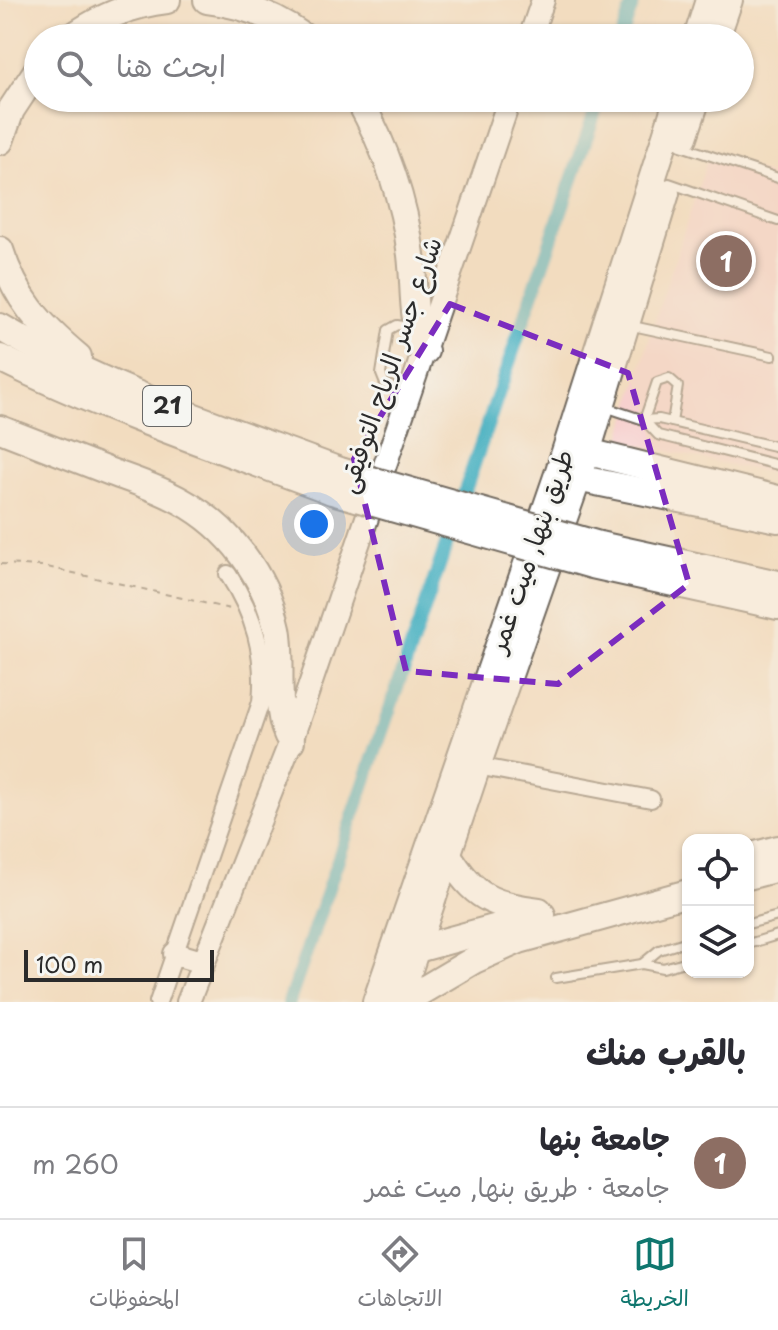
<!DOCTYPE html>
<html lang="ar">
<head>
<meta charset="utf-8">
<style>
  :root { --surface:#fff; --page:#f7f7f7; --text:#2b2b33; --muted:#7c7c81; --line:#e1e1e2; --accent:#0f766e }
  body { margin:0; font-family:"Playpen Sans","Playpen Sans Arabic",sans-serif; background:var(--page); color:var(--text); direction:rtl }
  .controls { position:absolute; right:24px; bottom:24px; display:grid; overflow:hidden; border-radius:16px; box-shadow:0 2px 6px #0004 }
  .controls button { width:72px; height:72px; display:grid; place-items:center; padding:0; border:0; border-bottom:2px solid var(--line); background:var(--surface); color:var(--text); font:40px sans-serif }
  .scale { position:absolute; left:24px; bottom:20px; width:190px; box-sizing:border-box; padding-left:8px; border:4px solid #2b2b2b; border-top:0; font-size:22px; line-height:28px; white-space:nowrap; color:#2b2b2b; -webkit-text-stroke:6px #f6f6f2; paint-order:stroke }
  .you { position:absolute; left:314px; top:524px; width:28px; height:28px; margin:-20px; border:6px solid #fff; border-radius:50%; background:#1a73e8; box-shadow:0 0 0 12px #1a73e833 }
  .badge { display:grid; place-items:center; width:52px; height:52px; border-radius:50%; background:var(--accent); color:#fff; font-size:26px; font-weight:700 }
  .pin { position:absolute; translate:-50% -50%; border:4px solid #fff; box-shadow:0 2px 8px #0006 }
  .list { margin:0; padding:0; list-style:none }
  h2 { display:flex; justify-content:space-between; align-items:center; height:104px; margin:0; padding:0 32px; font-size:34px }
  h2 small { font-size:26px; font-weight:400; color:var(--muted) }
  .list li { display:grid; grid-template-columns:52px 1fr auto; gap:24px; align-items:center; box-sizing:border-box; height:112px; padding:0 32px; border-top:2px solid var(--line) }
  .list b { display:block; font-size:30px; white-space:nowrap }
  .list p { margin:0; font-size:26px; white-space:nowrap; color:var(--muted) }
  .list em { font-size:26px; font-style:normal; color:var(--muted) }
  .icon { flex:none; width:44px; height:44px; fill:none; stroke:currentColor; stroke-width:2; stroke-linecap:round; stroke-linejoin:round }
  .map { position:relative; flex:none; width:778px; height:1002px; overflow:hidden; direction:ltr }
  .search { position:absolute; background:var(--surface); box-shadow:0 2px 6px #0004; left:24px; right:24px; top:24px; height:88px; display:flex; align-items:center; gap:20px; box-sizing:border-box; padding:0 28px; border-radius:44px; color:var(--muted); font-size:30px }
  .sheet { height:216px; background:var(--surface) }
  nav { display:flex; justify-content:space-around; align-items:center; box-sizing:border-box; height:112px; border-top:2px solid var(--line); background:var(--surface); font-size:22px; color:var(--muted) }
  nav a { display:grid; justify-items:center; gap:4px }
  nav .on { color:var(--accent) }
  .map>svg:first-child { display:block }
  .built { fill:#f7d0ce }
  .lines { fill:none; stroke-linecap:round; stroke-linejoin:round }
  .canal { stroke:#3eacbd; stroke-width:14 }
  .service-casing { stroke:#71695f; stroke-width:12 }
  .minor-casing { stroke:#71695f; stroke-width:20 }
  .secondary-casing { stroke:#71695f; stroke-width:26 }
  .trunk-casing { stroke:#71695f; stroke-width:30 }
  .path { stroke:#71695f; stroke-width:2; stroke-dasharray:6 6; stroke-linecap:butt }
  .service { stroke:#fff; stroke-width:8 }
  .minor { stroke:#fff; stroke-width:16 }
  .secondary { stroke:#fff; stroke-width:22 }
  .trunk { stroke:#fff; stroke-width:26 }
  .trunk-bridge-casing { stroke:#71695f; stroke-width:30; stroke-linecap:butt }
  .trunk-bridge { stroke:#fff; stroke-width:26 }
  .marked { fill:none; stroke:#7b2cbf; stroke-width:6; stroke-dasharray:16 10; stroke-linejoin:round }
  .labels { text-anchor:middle; stroke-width:6; stroke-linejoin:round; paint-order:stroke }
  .shield { fill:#f6f6f2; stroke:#686867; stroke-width:2 }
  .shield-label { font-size:24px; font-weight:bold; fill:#2b2b2b }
  .street-label { font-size:26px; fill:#2b2b2b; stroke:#f6f6f2 }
</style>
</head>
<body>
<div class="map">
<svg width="778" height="1002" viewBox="0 0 778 1002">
  <rect width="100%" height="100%" fill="#f6f6f2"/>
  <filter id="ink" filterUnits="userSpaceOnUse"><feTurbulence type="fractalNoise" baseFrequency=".0125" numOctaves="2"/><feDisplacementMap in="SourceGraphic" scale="16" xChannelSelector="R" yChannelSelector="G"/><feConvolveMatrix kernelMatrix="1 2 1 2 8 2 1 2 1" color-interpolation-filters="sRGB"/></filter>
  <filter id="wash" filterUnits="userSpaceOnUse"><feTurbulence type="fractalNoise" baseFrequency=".006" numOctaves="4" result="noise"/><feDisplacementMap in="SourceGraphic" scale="32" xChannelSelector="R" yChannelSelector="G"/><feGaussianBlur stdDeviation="1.8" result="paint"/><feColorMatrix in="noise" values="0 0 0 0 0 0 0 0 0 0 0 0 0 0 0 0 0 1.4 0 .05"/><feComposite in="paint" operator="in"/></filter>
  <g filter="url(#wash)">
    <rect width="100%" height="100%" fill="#f2dcbf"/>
    <!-- built -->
    <polygon class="built" points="709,154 778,178 778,475 629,443 621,438 652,330"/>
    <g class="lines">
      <!-- canal -->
      <g class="canal">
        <polyline points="621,38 634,0"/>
        <polyline points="289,1002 600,98"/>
      </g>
    </g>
  </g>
  <g filter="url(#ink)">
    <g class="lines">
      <defs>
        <g id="service">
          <polyline points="681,146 778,178"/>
          <polyline points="669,183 778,221"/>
          <polyline points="628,325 772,356"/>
          <polyline points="409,393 385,384 381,374 388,330 397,325 415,328"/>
          <polyline points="605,407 644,420 659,419 778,447"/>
          <polyline points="644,420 658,435 778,465"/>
          <polyline points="644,420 657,382 669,378 678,386 672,422"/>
          <polyline points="748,924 778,916"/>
          <polyline points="688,941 659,950 642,964 663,968 688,961"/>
          <polyline points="748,944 778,935"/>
          <polyline points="556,978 642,964"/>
        </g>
        <g id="minor">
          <polyline points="477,766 651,799"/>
          <path d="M158 1002 261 702C266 654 254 614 228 574"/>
        </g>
        <g id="secondary">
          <polyline points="530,38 543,0"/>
          <polyline points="175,954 202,962"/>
          <polyline points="188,1002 291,741 510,98"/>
        </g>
        <g id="trunk">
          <path d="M207 0C243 4 276 17 305 38"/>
          <path d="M71 38C100 17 132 4 167 0"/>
          <polyline points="697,38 709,0"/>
          <polyline points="716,38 729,0"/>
          <path d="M358 98C385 146 404 200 411 255 415 288 411 320 425 351"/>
          <polyline points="684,137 697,98"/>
          <polyline points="0,141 11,110 38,69"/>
          <path d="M0 250C16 299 39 324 78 357"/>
          <path d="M0 327C106 390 226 428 340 471"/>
          <path d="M0 358C107 411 221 449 332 491"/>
          <path d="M0 429C36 443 72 457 108 471 132 480 158 488 181 501 229 527 265 575 277 628 284 662 272 714 291 741"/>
          <polyline points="572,448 778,499"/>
          <polyline points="562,475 778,519"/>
          <polyline points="599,545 778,584"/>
          <polyline points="592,565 778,606"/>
          <path d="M448 855C474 897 490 905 539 911"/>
          <polyline points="748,857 778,849"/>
          <polyline points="748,876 778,868"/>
          <polyline points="406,952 542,915"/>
          <polyline points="376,1002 558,474 678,98"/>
          <polyline points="398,1002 477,766 587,452 666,193"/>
          <polyline points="403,1002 474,960 519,940 688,893"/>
        </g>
      </defs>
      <!-- service casing -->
      <use href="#service" class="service-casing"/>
      <!-- minor casing -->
      <use href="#minor" class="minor-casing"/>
      <!-- secondary casing -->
      <use href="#secondary" class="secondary-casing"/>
      <!-- trunk casing -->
      <use href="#trunk" class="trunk-casing"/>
      <!-- path -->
      <polyline class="path" points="0,564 43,566 230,609"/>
      <!-- service -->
      <use href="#service" class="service"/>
      <!-- minor -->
      <use href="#minor" class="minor"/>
      <!-- secondary -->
      <use href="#secondary" class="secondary"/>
      <!-- trunk -->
      <use href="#trunk" class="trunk"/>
      <defs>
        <g id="trunk-bridge">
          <polyline points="340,471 599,545"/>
          <polyline points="332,491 592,565"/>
        </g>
      </defs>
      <!-- trunk-bridge casing -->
      <use href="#trunk-bridge" class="trunk-bridge-casing"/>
      <!-- trunk-bridge -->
      <use href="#trunk-bridge" class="trunk-bridge"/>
    </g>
  </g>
  <!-- marked area -->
  <path d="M0 0H778V1002H0ZM450 304 628 373 689 584 558 684 406 671 354 459Z" fill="#f2dcbf" fill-opacity=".55" fill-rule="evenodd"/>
  <path class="marked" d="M450 304 628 373 689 584 558 684 406 671 354 459Z"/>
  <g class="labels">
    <!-- shield labels -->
    <rect class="shield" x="143" y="386" width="48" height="40" rx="6"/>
    <g class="shield-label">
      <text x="167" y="414">21</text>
    </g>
    <!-- street labels -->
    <g class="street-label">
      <text transform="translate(390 365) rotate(-71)" y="9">شارع جسر الرياح التوفيقى</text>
      <text transform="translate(531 551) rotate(-71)" y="9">طريق بنها, ميت غمر</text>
    </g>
  </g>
</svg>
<div class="controls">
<button><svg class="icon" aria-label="locate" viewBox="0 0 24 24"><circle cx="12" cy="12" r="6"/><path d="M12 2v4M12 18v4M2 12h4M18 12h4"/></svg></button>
<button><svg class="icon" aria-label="layers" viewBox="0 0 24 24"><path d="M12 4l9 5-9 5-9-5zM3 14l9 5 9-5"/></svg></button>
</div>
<div class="scale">100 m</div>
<div class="you"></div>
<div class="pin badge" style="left:726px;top:261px;background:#8d6e63">1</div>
<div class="search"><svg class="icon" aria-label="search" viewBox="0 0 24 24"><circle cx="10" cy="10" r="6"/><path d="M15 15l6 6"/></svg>ابحث هنا</div>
</div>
<section class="sheet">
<h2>بالقرب منك<small></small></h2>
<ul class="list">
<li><span class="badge" style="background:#8d6e63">1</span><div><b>جامعة بنها</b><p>جامعة · طريق بنها, ميت غمر</p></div><em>260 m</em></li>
</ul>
</section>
<nav>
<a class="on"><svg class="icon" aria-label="map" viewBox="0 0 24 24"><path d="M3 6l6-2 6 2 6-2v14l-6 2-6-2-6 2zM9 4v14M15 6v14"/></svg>الخريطة</a>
<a><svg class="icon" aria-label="directions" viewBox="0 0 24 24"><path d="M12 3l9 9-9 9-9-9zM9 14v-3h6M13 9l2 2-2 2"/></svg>الاتجاهات</a>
<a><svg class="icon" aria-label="saved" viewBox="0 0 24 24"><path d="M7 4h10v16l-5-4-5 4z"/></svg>المحفوظات</a>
</nav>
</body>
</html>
